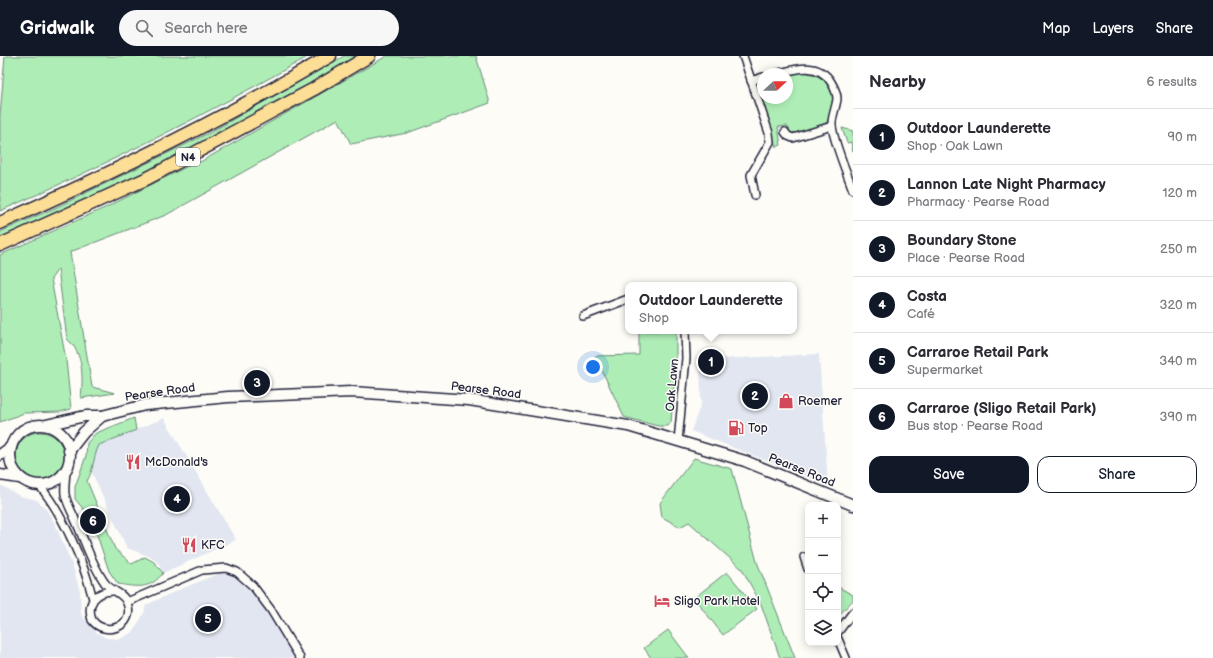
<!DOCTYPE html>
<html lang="en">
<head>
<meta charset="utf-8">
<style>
  :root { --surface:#fff; --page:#f7f7f7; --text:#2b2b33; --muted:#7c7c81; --line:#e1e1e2; --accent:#111827 }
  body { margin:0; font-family:"Balsamiq Sans",sans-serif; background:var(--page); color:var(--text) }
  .controls { position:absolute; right:12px; bottom:12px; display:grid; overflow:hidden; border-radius:8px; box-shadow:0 2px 10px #0003 }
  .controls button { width:36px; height:36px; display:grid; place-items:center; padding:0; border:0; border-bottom:1px solid var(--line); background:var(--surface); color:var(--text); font:20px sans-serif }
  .compass { position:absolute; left:757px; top:12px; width:36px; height:36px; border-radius:50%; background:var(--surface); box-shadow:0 2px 10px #0003; rotate:68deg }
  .you { position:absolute; left:593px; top:311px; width:14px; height:14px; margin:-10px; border:3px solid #fff; border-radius:50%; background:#1a73e8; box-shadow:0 0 0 6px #1a73e833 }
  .badge { display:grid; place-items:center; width:26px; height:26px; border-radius:50%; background:var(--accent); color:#fff; font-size:13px; font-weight:700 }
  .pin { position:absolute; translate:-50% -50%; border:2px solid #fff; box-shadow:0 1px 4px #0006 }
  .popup { position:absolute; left:625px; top:226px; width:172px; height:52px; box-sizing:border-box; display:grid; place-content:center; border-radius:8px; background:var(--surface); filter:drop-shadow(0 1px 3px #0005); font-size:13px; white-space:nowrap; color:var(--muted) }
  .popup b { font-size:15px; color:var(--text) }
  .popup::after { content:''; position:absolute; left:50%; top:100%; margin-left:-8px; border:8px solid transparent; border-top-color:var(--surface) }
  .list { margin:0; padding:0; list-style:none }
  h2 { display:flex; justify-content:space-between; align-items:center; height:52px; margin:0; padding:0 16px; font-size:17px }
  h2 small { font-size:13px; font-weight:400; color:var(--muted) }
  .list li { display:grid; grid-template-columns:26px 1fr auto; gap:12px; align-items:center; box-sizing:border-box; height:56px; padding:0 16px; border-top:1px solid var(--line) }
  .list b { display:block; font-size:15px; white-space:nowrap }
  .list p { margin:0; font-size:13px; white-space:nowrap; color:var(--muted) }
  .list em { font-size:13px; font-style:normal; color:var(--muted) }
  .actions { display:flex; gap:8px; padding:12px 16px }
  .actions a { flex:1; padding:9px 0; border:1px solid var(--accent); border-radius:12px; text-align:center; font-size:14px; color:var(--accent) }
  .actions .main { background:var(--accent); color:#fff }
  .icon { flex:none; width:22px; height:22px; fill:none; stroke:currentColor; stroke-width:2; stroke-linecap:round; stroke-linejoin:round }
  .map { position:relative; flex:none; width:853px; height:602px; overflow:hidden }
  header { display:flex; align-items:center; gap:24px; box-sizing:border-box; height:56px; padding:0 20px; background:var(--accent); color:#fff }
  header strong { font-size:19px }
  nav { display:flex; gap:22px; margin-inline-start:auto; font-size:14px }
  .search { width:280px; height:36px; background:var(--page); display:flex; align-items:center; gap:10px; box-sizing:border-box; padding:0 14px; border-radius:22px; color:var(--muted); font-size:15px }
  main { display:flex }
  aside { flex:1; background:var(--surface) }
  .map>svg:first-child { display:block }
  .built { fill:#e1e6f1 }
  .green { fill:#aeeeb6; stroke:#688878 }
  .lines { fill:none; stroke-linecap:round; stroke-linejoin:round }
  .minor-casing { stroke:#22223b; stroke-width:10 }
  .secondary-casing { stroke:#22223b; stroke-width:13 }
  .trunk-casing { stroke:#22223b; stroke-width:15 }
  .minor { stroke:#fdfcf7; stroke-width:7 }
  .secondary { stroke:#fdfcf7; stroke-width:10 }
  .trunk { stroke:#fdde96; stroke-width:12 }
  .labels { text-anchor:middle; stroke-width:3; stroke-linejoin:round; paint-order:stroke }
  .shield { fill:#fdfcf7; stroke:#646373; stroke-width:1 }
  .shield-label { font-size:11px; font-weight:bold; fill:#22223b }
  .street-label { font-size:12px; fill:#22223b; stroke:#fdfcf7 }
  .poi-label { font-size:12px; fill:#22223b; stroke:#fdfcf7; text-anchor:start }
</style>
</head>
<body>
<header>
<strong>Gridwalk</strong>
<div class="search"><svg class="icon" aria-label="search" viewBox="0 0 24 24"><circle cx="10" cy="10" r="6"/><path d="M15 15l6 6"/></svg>Search here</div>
<nav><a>Map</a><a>Layers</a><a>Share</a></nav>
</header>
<main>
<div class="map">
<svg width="853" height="602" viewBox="0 0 853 602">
  <rect width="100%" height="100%" fill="#fdfcf7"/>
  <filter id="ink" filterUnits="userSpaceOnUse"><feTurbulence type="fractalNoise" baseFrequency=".025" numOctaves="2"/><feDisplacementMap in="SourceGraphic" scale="8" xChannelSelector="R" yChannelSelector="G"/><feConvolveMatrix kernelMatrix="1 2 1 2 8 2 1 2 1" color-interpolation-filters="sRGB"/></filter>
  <g filter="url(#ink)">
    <!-- built -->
    <g class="built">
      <polygon points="819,298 828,429 691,375 701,348 700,304"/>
      <polygon points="164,362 236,484 163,517 159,508 151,501 127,492 92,417 94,399 99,389"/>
      <polygon points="0,429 20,440 37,444 46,453 55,468 73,511 80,535 81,559 96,576 106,582 120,583 133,576 144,557 146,549 176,535 220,517 234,519 253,531 299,602 0,602"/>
    </g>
    <!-- green -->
    <g class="green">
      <path d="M5 0H309C209 57 106 109 0 155V60Z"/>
      <polygon points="344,0 358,0 282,44 170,104 0,183 0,176 57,151 209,77"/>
      <path d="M387 0H476L490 47 407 77 351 88 338 63 166 159 70 196 92 331 115 337 81 342C83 322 84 297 67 283L58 213 51 223 66 304 71 353 60 356 24 357 0 366V199L109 150 186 111 202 105Z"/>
      <path d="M800 16C820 17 834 28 833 49 833 53 832 61 829 64 822 72 802 77 791 77L787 70 778 71 781 89 776 91 759 32 763 27V42H787V20Z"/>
      <polygon points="842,72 853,75 853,95 851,86 847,87"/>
      <polygon points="639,275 676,275 676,307 671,366 668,370 658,370 624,361 595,300 639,299"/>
      <path d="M134 362 136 374 99 389C93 401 94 414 87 425L115 493 132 508 145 501 154 506 163 517C150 534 137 531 118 528L109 515 97 479 86 456 75 443V431L86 400 87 387 96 377Z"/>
      <circle cx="40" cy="400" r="24"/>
      <polygon points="694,402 732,413 757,506 795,602 780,602 761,548 742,513 689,466 680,471 662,461 660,447"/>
      <polygon points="727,516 757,553 723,579 694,542"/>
      <polygon points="838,531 853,539 853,544 838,560"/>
      <polygon points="668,574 689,602 651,602 644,592"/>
    </g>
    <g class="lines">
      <defs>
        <g id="minor">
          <polyline points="743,0 769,77 770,86 751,119 755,139"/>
          <path d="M776 18C795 13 818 5 831 26 834 31 837 37 837 43 836 52 831 62 832 70 834 87 847 117 853 134"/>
          <polyline points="751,25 763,21"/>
          <polyline points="785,76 788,80 793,82 832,70"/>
          <polyline points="583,260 628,243"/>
          <polyline points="678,385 686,302 685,275"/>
          <path d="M66 413C66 421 64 430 65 438 66 445 71 454 74 461 84 482 91 508 105 527 112 536 124 537 127 547 136 570 105 582 92 564 86 547 96 535 113 535"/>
          <path d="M39 429C63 458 84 507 93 543"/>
          <polyline points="804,501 808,513"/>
          <polyline points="127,546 202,514 226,512 237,516 253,530 271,554 300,602"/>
          <polyline points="838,576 853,556"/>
          <polyline points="838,583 846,602"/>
        </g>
        <g id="secondary">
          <circle cx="40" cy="399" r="30"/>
          <polyline points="46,369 85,360 102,360 145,349 228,341 352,336 469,344 628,370 745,405 853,449"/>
          <polyline points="69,395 84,376 102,360"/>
          <polyline points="0,399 11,391"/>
          <polyline points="0,419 20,422"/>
        </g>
        <g id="trunk">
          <path d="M0 167C113 117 223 63 330 0"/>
          <polyline points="0,189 148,122 314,33 369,0"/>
        </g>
      </defs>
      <!-- minor casing -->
      <use href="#minor" class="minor-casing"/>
      <!-- secondary casing -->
      <use href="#secondary" class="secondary-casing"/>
      <!-- trunk casing -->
      <use href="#trunk" class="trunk-casing"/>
      <!-- minor -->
      <use href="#minor" class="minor"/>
      <!-- secondary -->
      <use href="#secondary" class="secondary"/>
      <!-- trunk -->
      <use href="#trunk" class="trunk"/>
    </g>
  </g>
  <!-- icons -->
  <defs>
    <symbol id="shop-bare" viewBox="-9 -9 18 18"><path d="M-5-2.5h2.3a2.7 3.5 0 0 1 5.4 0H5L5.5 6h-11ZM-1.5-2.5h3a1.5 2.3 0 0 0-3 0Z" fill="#d1495b" stroke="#fdfcf7" stroke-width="2.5" paint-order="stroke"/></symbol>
    <symbol id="fuel-bare" viewBox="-9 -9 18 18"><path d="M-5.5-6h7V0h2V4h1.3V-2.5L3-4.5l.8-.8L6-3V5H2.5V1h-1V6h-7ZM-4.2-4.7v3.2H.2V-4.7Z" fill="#d1495b" stroke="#fdfcf7" stroke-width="2.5" paint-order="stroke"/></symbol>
    <symbol id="restaurant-bare" viewBox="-9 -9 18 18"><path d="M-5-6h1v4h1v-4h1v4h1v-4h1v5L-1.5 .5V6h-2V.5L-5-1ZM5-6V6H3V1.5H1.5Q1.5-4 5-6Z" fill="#d1495b" stroke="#fdfcf7" stroke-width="2.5" paint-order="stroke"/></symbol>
    <symbol id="hotel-bare" viewBox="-9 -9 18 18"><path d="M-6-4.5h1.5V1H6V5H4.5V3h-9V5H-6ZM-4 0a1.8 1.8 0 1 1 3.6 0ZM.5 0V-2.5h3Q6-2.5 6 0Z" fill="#d1495b" stroke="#fdfcf7" stroke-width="2.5" paint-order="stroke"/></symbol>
  </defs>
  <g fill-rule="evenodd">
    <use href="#shop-bare" x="775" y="334" width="22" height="22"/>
    <use href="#fuel-bare" x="725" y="361" width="22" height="22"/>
    <use href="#restaurant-bare" x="122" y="395" width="22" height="22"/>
    <use href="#restaurant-bare" x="178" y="478" width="22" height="22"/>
    <use href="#hotel-bare" x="651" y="534" width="22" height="22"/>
  </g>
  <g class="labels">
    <!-- shield labels -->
    <rect class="shield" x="176" y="92" width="24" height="18" rx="3"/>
    <g class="shield-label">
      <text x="188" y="105">N4</text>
    </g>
    <!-- street labels -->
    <g class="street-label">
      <text transform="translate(672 329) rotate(-85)" y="4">Oak Lawn</text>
      <text transform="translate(486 334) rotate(7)" y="4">Pearse Road</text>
      <text transform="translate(160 336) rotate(-8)" y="4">Pearse Road</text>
      <text transform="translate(802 414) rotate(22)" y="4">Pearse Road</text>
    </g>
    <!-- poi labels -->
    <g class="poi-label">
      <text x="798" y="349">Roemer</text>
      <text x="748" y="376">Top</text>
      <text x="145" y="410">McDonald's</text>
      <text x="201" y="493">KFC</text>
      <text x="674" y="549">Sligo Park Hotel</text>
    </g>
  </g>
</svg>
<div class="controls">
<button>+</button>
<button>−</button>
<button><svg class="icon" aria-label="locate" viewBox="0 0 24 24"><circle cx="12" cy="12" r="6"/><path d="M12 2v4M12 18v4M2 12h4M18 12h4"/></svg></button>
<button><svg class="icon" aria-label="layers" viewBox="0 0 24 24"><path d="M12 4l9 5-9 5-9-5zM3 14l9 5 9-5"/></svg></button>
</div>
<svg class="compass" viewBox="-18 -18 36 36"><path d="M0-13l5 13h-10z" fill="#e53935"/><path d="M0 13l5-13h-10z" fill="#7c7c81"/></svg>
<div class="you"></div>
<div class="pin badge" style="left:711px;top:306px">1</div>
<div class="popup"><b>Outdoor Launderette</b>Shop</div>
<div class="pin badge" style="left:755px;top:340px">2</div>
<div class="pin badge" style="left:257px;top:327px">3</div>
<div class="pin badge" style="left:177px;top:443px">4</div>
<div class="pin badge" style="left:208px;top:563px">5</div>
<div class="pin badge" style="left:93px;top:465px">6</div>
</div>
<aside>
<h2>Nearby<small>6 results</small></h2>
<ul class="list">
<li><span class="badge">1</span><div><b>Outdoor Launderette</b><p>Shop · Oak Lawn</p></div><em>90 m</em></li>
<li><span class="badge">2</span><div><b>Lannon Late Night Pharmacy</b><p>Pharmacy · Pearse Road</p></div><em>120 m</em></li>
<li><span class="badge">3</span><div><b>Boundary Stone</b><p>Place · Pearse Road</p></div><em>250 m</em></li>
<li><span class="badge">4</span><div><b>Costa</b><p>Café</p></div><em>320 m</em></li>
<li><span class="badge">5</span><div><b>Carraroe Retail Park</b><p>Supermarket</p></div><em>340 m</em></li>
<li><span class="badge">6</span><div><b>Carraroe (Sligo Retail Park)</b><p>Bus stop · Pearse Road</p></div><em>390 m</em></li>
</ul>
<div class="actions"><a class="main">Save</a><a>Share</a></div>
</aside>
</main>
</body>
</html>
